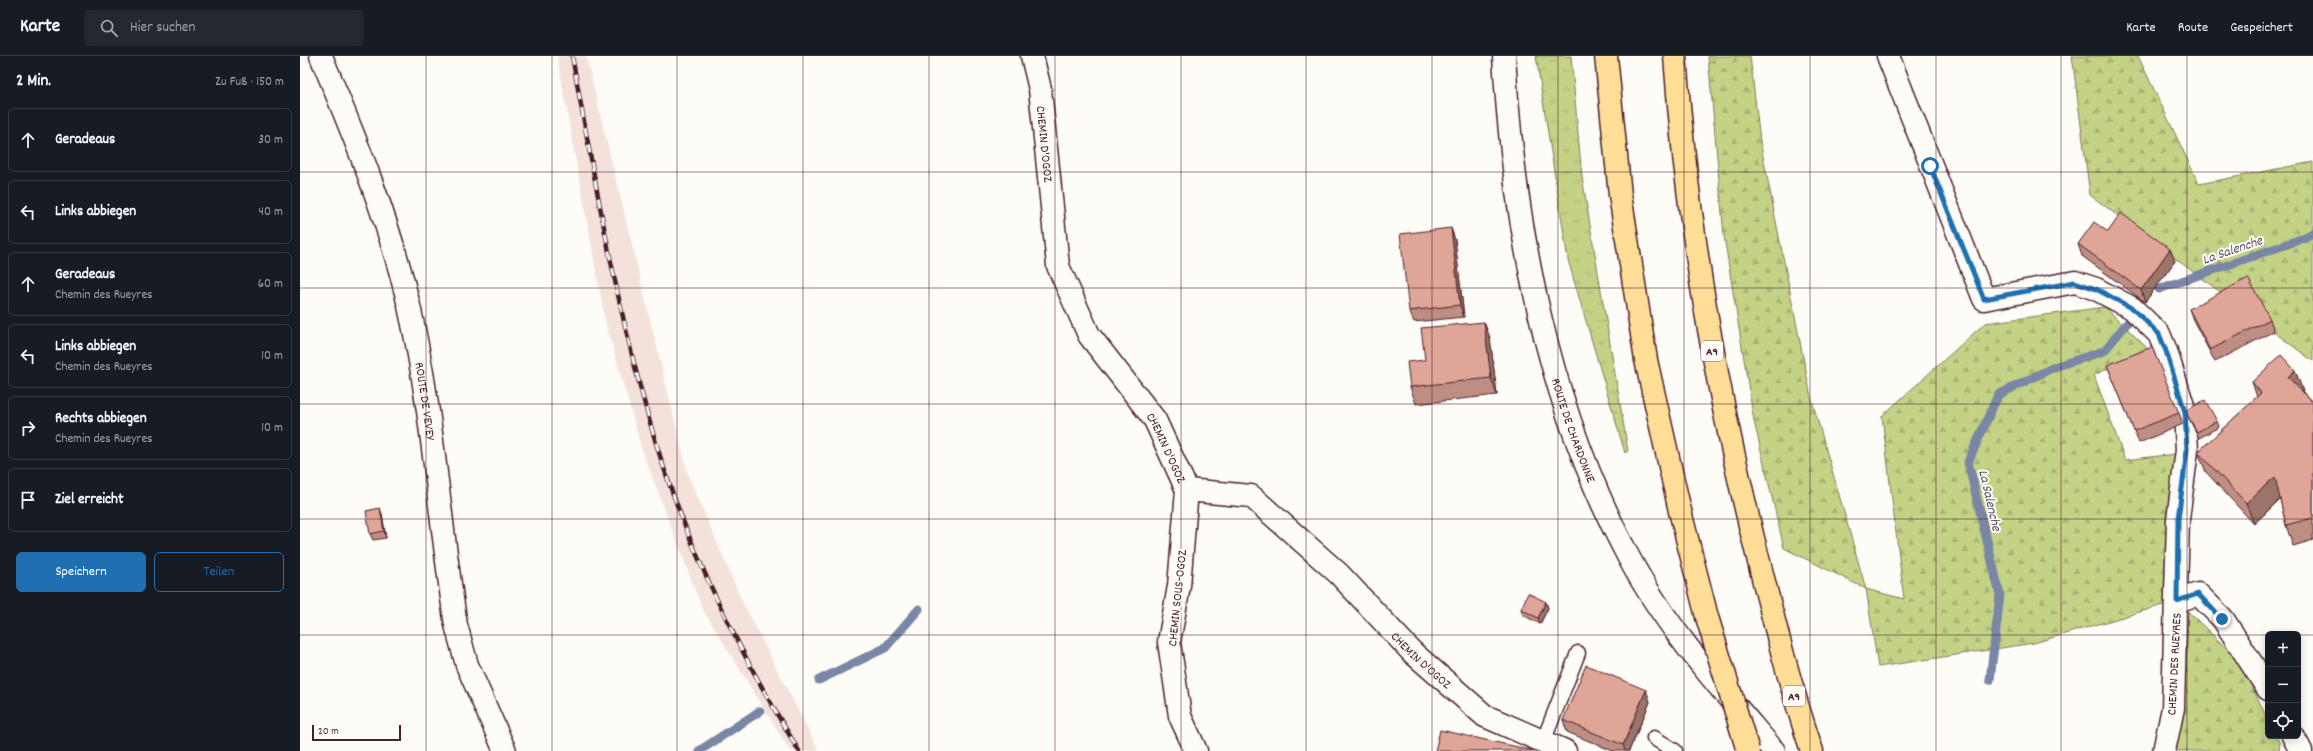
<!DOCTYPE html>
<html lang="de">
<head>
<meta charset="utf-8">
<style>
  :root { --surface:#171b24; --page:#242831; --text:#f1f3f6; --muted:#9ea1a6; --line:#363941; --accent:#1f6fb2 }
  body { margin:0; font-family:Dekko,sans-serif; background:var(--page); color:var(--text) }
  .controls { position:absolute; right:12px; bottom:12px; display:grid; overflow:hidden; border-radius:6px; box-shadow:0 2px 10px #0003 }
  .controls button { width:36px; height:36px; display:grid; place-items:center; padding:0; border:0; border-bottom:1px solid var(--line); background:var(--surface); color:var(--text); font:20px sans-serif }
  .scale { position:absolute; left:12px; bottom:10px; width:89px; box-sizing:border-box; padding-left:4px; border:2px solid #4a1f2b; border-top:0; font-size:11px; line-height:14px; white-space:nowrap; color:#4a1f2b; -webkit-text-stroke:3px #fdfcf7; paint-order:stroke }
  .stop { position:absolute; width:12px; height:12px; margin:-9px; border:3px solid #1f6fb2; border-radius:50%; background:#fff }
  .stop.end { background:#1f6fb2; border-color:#fff; box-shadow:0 1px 4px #0008 }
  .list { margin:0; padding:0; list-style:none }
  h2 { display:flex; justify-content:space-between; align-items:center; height:52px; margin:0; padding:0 16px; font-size:17px }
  h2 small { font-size:13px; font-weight:400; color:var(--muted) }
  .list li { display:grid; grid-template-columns:26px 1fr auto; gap:12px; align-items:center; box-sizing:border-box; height:64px; margin:0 8px 8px; padding:0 8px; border:1px solid var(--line); border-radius:6px }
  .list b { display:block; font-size:15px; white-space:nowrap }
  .list p { margin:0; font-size:13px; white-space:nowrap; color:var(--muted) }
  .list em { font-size:13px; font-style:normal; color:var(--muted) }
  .actions { display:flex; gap:8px; padding:12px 16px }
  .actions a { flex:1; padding:9px 0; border:1px solid var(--accent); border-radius:6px; text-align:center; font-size:14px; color:var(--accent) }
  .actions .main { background:var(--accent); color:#fff }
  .icon { flex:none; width:22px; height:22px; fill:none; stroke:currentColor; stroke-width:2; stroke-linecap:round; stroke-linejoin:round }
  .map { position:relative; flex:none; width:2013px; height:695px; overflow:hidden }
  header { display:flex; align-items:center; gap:24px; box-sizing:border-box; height:56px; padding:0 20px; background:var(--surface); border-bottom:1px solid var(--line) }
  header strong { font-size:19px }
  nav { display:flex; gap:22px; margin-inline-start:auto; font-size:14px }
  .search { width:280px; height:36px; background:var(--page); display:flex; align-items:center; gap:10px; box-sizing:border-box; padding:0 14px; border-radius:6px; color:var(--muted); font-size:15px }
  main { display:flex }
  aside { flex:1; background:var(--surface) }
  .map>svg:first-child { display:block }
  .built { fill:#f4e2da }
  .grass { fill:url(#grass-tufts); stroke:#877858 }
  .forest { fill:url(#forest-firs); stroke:#877858 }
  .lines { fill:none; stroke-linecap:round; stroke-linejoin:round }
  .stream { stroke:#7a86a5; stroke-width:9 }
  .lane-casing { stroke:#4a1f2b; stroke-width:17 }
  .street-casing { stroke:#4a1f2b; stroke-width:25 }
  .secondary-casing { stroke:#4a1f2b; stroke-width:25 }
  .highway-casing { stroke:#4a1f2b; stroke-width:25 }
  .lane { stroke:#fdfcf7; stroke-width:14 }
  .street { stroke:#fdfcf7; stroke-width:22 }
  .secondary { stroke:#fdfcf7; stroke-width:22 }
  .highway { stroke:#fedd96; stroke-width:22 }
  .rail-casing { stroke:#4a1f2b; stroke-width:4.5 }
  .rail { stroke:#fdfcf7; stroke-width:3; stroke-dasharray:9; stroke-linecap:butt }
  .highway-bridge-casing { stroke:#4a1f2b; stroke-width:25; stroke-linecap:butt }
  .highway-bridge { stroke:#fedd96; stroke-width:22 }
  .wall { fill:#bf8e83; stroke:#4a1f2b }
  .shaded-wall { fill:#9b746a; stroke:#4a1f2b }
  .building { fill:#dea598; stroke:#4a1f2b }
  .route { stroke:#1f6fb2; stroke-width:5 }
  .grid { fill:none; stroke:#4a1f2b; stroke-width:1; stroke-opacity:0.55 }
  .labels { text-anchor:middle; stroke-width:4; stroke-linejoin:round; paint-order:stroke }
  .shield { fill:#fdfcf7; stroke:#806168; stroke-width:1 }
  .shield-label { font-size:12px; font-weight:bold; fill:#4a1f2b }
  .street-label { font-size:13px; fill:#4a1f2b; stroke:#fdfcf7 }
  .water-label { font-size:14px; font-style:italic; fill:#625368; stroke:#fdfcf7 }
</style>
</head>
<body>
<header>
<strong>Karte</strong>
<div class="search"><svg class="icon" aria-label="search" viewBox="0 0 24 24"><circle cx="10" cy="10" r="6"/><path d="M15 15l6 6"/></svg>Hier suchen</div>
<nav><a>Karte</a><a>Route</a><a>Gespeichert</a></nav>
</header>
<main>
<aside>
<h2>2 Min.<small>Zu Fuß · 150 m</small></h2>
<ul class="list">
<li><svg class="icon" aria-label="ahead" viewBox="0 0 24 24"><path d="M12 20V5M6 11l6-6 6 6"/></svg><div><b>Geradeaus</b></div><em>30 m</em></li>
<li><svg class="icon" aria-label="left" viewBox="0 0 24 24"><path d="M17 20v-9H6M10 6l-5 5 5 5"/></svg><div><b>Links abbiegen</b></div><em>40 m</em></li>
<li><svg class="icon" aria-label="ahead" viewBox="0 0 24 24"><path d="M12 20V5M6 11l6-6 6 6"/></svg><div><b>Geradeaus</b><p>Chemin des Rueyres</p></div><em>60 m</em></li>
<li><svg class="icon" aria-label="left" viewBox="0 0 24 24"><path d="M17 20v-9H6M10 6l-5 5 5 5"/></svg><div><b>Links abbiegen</b><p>Chemin des Rueyres</p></div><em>10 m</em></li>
<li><svg class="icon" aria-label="right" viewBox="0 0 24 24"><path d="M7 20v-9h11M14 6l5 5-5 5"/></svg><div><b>Rechts abbiegen</b><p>Chemin des Rueyres</p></div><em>10 m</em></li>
<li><svg class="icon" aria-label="arrive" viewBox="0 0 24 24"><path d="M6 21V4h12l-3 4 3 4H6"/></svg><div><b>Ziel erreicht</b></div></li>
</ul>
<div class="actions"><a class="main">Speichern</a><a>Teilen</a></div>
</aside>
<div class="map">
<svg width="2013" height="695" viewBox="0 0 2013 695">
  <defs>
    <pattern id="grass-tufts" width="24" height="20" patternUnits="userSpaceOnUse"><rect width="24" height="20" fill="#c4d286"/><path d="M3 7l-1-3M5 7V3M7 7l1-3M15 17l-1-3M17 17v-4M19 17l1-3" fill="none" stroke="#aab474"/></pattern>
    <pattern id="forest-firs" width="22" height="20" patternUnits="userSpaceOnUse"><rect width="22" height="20" fill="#c4d286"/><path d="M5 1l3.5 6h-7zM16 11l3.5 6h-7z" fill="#aab474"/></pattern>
  </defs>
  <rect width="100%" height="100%" fill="#fdfcf7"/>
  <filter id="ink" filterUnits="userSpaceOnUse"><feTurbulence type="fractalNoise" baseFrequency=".025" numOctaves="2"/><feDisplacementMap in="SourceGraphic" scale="8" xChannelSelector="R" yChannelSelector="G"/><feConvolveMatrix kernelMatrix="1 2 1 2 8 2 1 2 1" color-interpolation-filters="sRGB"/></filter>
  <g filter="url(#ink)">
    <!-- built -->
    <polygon class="built" points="257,0 286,0 388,419 443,547 519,695 490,695 402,552 342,394 305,264"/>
    <!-- grass -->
    <polygon class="grass" points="1236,0 1271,0 1282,121 1328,395 1325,397 1268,204"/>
    <!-- forest -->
    <g class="forest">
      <polygon points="1408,0 1450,0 1460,85 1511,341 1566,533 1604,543 1582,360 1685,267 1805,251 1848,293 1794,319 1825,404 1875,398 1877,545 1939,604 1968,664 1968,680 1976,680 1980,688 1979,695 1864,695 1877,545 1734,587 1578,611 1566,533 1484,492 1454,365 1424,180"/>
      <polygon points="1772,0 1838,0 1899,128 2013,106 2013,305 1790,139"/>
    </g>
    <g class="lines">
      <!-- stream -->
      <g class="stream">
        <polyline points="1859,233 1996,185 2013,177"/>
        <polyline points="519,624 585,592 619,553"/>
        <polyline points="1690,624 1700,539 1668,406 1698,339 1754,311 1804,295 1833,260"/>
        <polyline points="399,695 460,655"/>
      </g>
      <defs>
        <g id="lane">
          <polyline points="1354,682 1375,695"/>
          <polyline points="1243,686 1278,597"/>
        </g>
        <g id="street">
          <path id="s1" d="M732 0 740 33 758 210 789 279 855 364 887 434 879 530 869 586 880 660 896 695"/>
          <polyline points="1588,0 1684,243 1775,226 1796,233 1832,252 1859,278 1866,295 1885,356 1887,394 1878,463 1873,652 1864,695"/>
          <path id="s2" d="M887 434 951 440 1039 518 1112 596 1185 660 1265 695"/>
          <polyline points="1877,545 1898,538 1923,563 1968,633"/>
          <polyline points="1993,680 2001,695"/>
        </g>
        <g id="secondary">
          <path id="s3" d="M21 0C55 82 89 163 109 250 133 355 139 463 156 569L167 609 205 695"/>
          <path id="s4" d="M1204 0C1214 173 1247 348 1329 502 1367 573 1422 634 1474 695"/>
        </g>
        <g id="highway">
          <polyline points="1306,0 1320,139 1346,304 1380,455"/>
          <path d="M1375 0C1387 171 1417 340 1459 506 1475 570 1491 633 1512 695"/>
        </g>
      </defs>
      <!-- lane casing -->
      <use href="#lane" class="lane-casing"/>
      <!-- street casing -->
      <use href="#street" class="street-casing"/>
      <!-- secondary casing -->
      <use href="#secondary" class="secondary-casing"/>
      <!-- highway casing -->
      <use href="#highway" class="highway-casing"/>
      <!-- lane -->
      <use href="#lane" class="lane"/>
      <!-- street -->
      <use href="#street" class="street"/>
      <!-- secondary -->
      <use href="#secondary" class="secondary"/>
      <!-- highway -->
      <use href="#highway" class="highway"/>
      <defs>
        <path id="rail" d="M272 0C296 130 318 261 356 387 389 496 440 598 499 695"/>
      </defs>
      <!-- rail casing -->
      <use href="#rail" class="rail-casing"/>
      <!-- rail -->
      <use href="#rail" class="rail"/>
      <defs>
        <polyline id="highway-bridge" points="1380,455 1407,561 1448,695"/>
      </defs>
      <!-- highway-bridge casing -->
      <use href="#highway-bridge" class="highway-bridge-casing"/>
      <!-- highway-bridge -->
      <use href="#highway-bridge" class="highway-bridge"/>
    </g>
    <!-- wall -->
    <g class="wall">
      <polygon points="1151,172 1155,184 1164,261 1114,266 1109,255"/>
      <polygon points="1808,176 1875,205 1845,246 1782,200 1778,188"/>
      <polygon points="1889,253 1970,263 1974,275 1915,306 1893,264"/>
      <polygon points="1184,266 1190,282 1197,339 1116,348 1110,331 1125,304"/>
      <polygon points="1807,309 1879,357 1883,368 1839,387"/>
      <polygon points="1952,326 2003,335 2002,335 2013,347 2013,484 1993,490 1986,469 1980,443 1954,468 1906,416 1898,396 1957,341"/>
      <polygon points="1885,355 1917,365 1919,371 1899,382 1888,361"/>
      <polygon points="82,458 86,482 73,484 70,478"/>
      <polygon points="1246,546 1248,552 1240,568 1223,559 1221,553"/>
      <polygon points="1346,634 1350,646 1329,695 1313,695 1267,676 1263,664"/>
    </g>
    <!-- shaded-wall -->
    <g class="shaded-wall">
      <polygon points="1151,172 1155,184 1164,261 1160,249"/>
      <polygon points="1870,193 1875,205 1845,246 1841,234"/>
      <polygon points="1184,266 1190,282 1197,339 1191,322"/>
      <polygon points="1995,314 2003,335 1996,341 1988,321"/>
      <polygon points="1975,421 1982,441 1954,468 1946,447"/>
      <polygon points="80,452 82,458 86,482 84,475"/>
      <polygon points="1246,546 1248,552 1240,568 1238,562"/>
      <polygon points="1346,634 1350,646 1329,695 1325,695 1323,689"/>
    </g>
    <!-- building -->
    <g class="building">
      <polygon points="1821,157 1870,193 1841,234 1778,188 1794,166 1808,176"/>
      <polygon points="1151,172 1160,249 1109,255 1100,178"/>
      <polygon points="1948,222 1970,263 1910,294 1889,253"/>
      <polygon points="1184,266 1191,322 1110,331 1107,306 1125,304 1121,272"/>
      <polygon points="1852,291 1879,357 1834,375 1807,309"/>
      <polygon points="1981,299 1995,314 1988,321 2013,347 2013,462 1986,469 1975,421 1946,447 1898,396 1961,337 1952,326"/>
      <polygon points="1905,344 1917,365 1897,376 1885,355"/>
      <polygon points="80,452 84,475 70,478 66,455"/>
      <polygon points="1228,537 1246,546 1238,562 1221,553"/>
      <polygon points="1286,609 1346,634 1323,689 1263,664"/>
      <polygon points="1140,674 1236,695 1135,695"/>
    </g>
  </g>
  <g class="lines" filter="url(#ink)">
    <!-- route -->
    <polyline class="route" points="1630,110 1684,243 1775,226 1796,233 1832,252 1859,278 1866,295 1885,356 1887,394 1878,463 1877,545 1898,538 1922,563"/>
  </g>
  <!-- grid -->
  <path class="grid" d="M126 0V695M252 0V695M377 0V695M503 0V695M629 0V695M755 0V695M881 0V695M1006 0V695M1132 0V695M1258 0V695M1384 0V695M1510 0V695M1636 0V695M1761 0V695M1887 0V695M0 116H2013M0 232H2013M0 348H2013M0 463H2013M0 579H1968M1998 579H2013"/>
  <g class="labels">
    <!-- shield labels -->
    <g class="shield">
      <rect x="1401" y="285" width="22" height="20" rx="3"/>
      <rect x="1483" y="630" width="22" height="20" rx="3"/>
    </g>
    <g class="shield-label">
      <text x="1412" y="299">A9</text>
      <text x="1494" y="644">A9</text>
    </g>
    <!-- street labels -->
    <g class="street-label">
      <text dy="5" stroke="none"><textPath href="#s1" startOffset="89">CHEMIN D'OGOZ</textPath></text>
      <text dy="5" stroke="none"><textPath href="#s3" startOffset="362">ROUTE DE VEVEY</textPath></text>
      <text dy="5" stroke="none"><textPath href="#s4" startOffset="382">ROUTE DE CHARDONNE</textPath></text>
      <text dy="5" stroke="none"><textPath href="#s1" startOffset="425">CHEMIN D'OGOZ</textPath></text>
      <text transform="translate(876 542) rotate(-84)" y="5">CHEMIN SOUS-OGOZ</text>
      <text dy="5" stroke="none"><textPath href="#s2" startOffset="301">CHEMIN D'OGOZ</textPath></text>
      <text transform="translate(1873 608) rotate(-87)" y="5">CHEMIN DES RUEYRES</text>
    </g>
    <!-- water labels -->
    <g class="water-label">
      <text transform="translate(1932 193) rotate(-19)" y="5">La Salenche</text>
      <text transform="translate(1691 444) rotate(77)" y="5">La Salenche</text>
    </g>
  </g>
</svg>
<div class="controls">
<button>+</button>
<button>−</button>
<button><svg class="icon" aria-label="locate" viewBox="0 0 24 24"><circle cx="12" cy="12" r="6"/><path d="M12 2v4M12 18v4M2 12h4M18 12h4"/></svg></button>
</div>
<div class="scale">20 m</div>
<div class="stop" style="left:1630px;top:110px"></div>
<div class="stop end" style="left:1922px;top:563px"></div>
</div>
</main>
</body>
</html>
